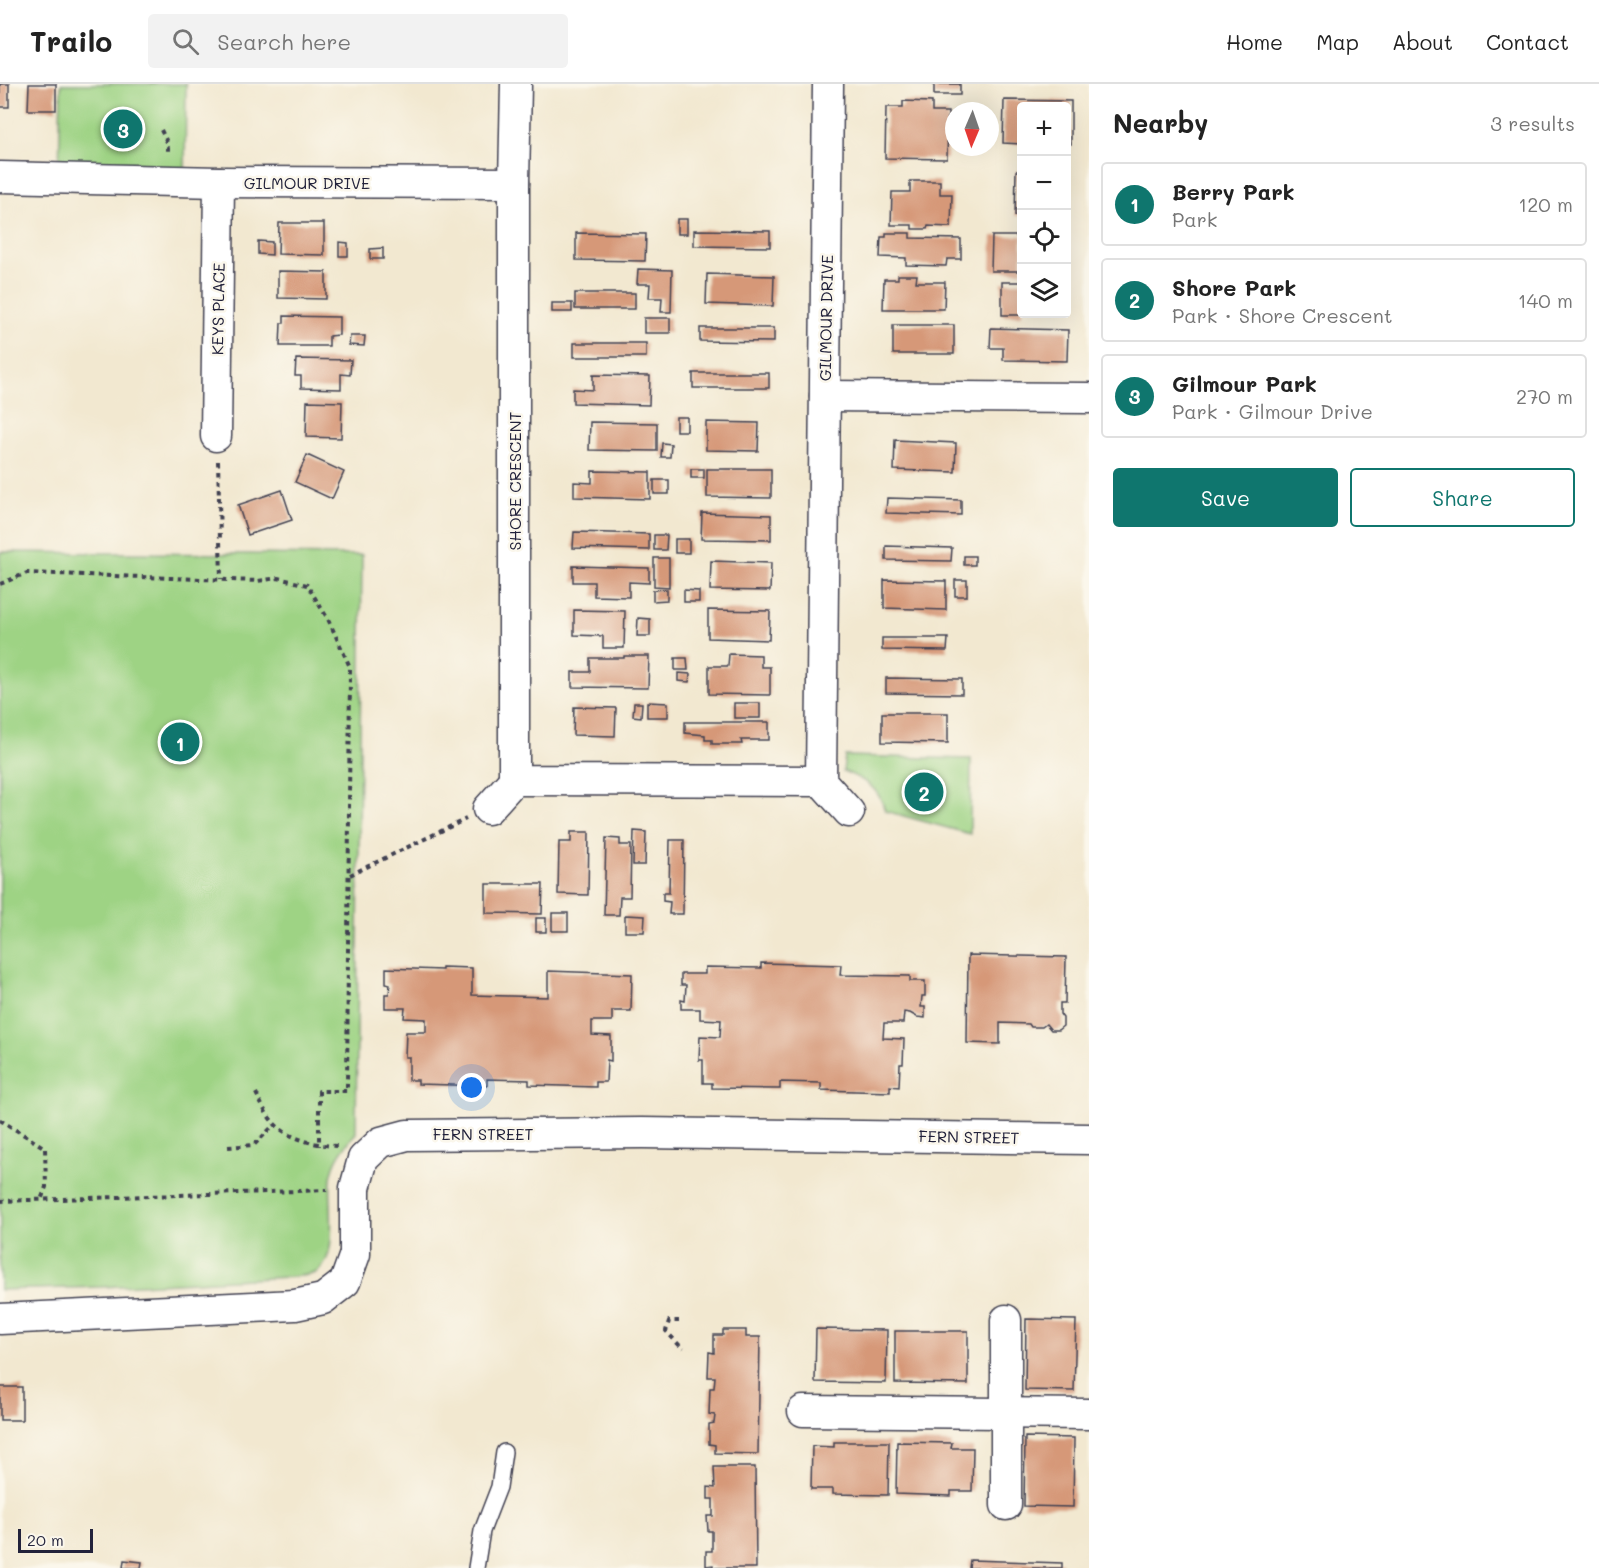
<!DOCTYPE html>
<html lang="en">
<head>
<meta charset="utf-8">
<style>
  :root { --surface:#fff; --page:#f2f2f2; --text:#222; --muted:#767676; --line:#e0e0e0; --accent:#0f766e }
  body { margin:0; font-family:Mali,sans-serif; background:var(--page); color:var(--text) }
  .controls { position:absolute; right:18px; top:18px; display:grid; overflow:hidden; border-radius:6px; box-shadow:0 6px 24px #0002 }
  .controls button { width:54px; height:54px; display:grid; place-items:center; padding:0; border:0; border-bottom:2px solid var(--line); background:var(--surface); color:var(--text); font:30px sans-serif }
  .compass { position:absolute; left:945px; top:18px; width:54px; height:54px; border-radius:50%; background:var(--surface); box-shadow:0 6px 24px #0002; rotate:182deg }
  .scale { position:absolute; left:18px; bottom:15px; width:75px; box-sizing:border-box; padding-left:6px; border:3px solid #22223b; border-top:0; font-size:16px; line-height:21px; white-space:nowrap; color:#22223b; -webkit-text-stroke:4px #fbf7ec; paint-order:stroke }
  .you { position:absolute; left:472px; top:1004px; width:21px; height:21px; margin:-15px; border:4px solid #fff; border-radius:50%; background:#1a73e8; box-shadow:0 0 0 9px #1a73e833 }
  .badge { display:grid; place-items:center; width:39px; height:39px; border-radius:50%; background:var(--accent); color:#fff; font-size:20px; font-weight:700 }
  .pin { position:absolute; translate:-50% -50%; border:3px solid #fff; box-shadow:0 2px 6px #0006 }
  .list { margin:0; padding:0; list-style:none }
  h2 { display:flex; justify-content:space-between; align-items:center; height:78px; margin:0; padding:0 24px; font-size:26px }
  h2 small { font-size:20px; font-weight:400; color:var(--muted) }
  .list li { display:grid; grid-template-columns:39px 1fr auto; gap:18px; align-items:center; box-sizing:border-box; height:84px; margin:0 12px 12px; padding:0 12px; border:2px solid var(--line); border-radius:6px }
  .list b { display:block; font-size:22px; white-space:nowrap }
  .list p { margin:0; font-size:20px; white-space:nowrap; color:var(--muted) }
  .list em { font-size:20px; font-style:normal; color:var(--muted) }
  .actions { display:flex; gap:12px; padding:18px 24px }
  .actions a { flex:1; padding:14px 0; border:2px solid var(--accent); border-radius:6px; text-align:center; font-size:21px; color:var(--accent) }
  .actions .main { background:var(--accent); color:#fff }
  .icon { flex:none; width:33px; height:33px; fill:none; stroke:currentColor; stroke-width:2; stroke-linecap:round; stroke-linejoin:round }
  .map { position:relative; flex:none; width:1089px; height:1484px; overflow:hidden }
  header { display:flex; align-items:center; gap:36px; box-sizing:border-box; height:84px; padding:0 30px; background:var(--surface); border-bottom:2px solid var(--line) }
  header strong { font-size:28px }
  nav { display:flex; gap:33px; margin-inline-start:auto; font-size:21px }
  .search { width:420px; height:54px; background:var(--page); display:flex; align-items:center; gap:15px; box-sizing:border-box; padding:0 21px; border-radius:6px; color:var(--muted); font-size:22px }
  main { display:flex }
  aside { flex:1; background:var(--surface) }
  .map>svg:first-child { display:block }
  .green { fill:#9ed384; stroke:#607a60; stroke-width:1.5 }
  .building { fill:#d69878 }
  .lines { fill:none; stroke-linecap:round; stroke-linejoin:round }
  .lane-casing { stroke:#414051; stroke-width:18 }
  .street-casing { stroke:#414051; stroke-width:33 }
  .path { stroke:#414051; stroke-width:4; stroke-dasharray:4.5 4.5; stroke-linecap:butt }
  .lane { stroke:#fff; stroke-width:15 }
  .street { stroke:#fff; stroke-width:30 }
  .labels { text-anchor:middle; stroke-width:5; stroke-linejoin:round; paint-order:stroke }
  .street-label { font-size:16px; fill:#22223b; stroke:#fbf7ec }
</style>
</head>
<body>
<header>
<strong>Trailo</strong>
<div class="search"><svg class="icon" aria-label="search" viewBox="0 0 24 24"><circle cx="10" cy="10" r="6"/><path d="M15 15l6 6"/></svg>Search here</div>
<nav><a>Home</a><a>Map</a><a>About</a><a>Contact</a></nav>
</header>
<main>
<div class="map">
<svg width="1089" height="1484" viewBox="0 0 1089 1484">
  <rect width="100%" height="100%" fill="#fbf7ec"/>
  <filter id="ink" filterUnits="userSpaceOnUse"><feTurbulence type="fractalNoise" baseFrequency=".0167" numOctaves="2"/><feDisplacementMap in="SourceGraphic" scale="12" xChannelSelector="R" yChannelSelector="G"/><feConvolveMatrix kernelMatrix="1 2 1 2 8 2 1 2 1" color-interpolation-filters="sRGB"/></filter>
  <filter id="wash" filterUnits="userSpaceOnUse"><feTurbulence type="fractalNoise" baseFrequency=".008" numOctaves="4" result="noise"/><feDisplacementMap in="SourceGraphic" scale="24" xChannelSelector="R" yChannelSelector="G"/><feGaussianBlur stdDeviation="1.35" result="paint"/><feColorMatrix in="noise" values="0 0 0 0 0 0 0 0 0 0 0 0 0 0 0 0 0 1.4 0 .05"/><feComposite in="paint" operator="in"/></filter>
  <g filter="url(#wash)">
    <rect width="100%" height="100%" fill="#f2e8d0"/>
    <!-- green -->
    <g class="green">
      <polygon points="61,0 186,0 185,91 59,90"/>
      <path d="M0 468 362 471 356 1049C344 1063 334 1075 331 1094 328 1119 340 1172 317 1188 310 1192 297 1192 289 1193L102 1203 0 1206Z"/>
      <path d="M845 672 971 675 970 750 885 727C879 703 865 696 843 687Z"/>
    </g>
    <g id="blocks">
      <!-- building -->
      <g class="building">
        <rect x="0" y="0" width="9" height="23"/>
        <polygon points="29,0 56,0 56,26 28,26"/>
        <rect x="934" y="0" width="26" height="11"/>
        <polygon points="1004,16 1071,17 1071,60 1066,60 1066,22 1022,22 1022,60 1003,59"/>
        <polygon points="903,17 932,18 932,28 948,28 947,75 885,74 886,23 903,23"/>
        <polygon points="1016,87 1022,87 1022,132 1015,132"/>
        <polygon points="910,97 940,97 940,110 952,110 951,143 928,142 927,145 912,145 912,141 891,141 892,108 910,108"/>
        <rect x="677" y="135" width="10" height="15"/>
        <polygon points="279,139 324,139 324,171 278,170"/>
        <polygon points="694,146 770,147 770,163 694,162"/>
        <polygon points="576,149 646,150 645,177 576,176"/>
        <polygon points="886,149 910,149 910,154 961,155 961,175 947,175 946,182 906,181 906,174 880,173 881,153 886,153"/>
        <polygon points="992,152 1022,152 1022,187 991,187"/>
        <polygon points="258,157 272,158 272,171 258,170"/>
        <polygon points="339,158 348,159 348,172 339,172"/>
        <polygon points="383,164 383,175 370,175 370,165"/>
        <polygon points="638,185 672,186 671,228 661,228 662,214 649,214 650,200 637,200"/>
        <polygon points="278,187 326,188 326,215 278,214"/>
        <polygon points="707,190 774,192 773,222 706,220"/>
        <polygon points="898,191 917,191 916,198 945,198 944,225 883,225 884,195 898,195"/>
        <rect x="1002" y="198" width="20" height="33"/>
        <rect x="575" y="209" width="60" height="16"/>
        <rect x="552" y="219" width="20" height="9"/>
        <polygon points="284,232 339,233 339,251 329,252 329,262 280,262 281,239 284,239"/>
        <rect x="644" y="234" width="26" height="15"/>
        <rect x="893" y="241" width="61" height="29"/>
        <polygon points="700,244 774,244 774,258 700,257"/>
        <polygon points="991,244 1068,246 1067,277 1003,276 1003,264 990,264"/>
        <polygon points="350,252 365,252 364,262 349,261"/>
        <rect x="574" y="259" width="72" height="14"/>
        <polygon points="296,275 351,276 350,291 341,290 341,305 301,304 301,292 295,292"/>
        <rect x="693" y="289" width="76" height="15"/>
        <polygon points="593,291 650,292 649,321 573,319 573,305 593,306"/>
        <polygon points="307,317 342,318 341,354 306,353"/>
        <rect x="676" y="333" width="11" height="14"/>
        <polygon points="590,338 657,339 657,367 589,366"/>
        <polygon points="706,338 759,339 758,367 706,366"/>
        <polygon points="895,356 956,359 955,388 894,386"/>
        <polygon points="662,359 671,360 670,373 661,373"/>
        <polygon points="307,371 344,388 332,415 295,398"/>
        <rect x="691" y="385" width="13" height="9"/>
        <polygon points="707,385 771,385 771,414 707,413"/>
        <polygon points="592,387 650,388 650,415 574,413 574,398 592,399"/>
        <rect x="654" y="396" width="15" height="14"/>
        <polygon points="282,406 292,436 248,451 238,421"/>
        <polygon points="887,414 961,416 961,431 886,429"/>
        <polygon points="702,429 771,431 771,456 701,455"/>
        <polygon points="574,448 649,450 649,466 573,464"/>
        <polygon points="654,451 667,451 666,466 654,466"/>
        <rect x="675" y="455" width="14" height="14"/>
        <polygon points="886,462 952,464 951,477 886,476"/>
        <rect x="964" y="472" width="11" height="9"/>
        <polygon points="654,474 669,474 669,503 654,502"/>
        <polygon points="711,477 771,479 770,507 710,506"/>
        <polygon points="573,482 649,484 649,499 629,498 629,513 594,512 594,498 573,498"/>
        <polygon points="884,496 946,497 946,526 884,524"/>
        <rect x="955" y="496" width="12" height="16"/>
        <polygon points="667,505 667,516 653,517 653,506"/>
        <polygon points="684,506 699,507 699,518 684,518"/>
        <polygon points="574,526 625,527 624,564 603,564 603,552 574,551"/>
        <polygon points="708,526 770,527 769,556 708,554"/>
        <polygon points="638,534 650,535 650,552 637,552"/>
        <polygon points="882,554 948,554 947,567 882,566"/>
        <polygon points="729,570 761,571 761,583 770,583 770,611 709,610 709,582 728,582"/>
        <polygon points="624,572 649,572 648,604 572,603 572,588 590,588 590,574 624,574"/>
        <polygon points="675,574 687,574 688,586 675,586"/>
        <polygon points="678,589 690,590 689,598 678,597"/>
        <polygon points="886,594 962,595 962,610 886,609"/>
        <polygon points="647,618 668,619 668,633 647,633"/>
        <polygon points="634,619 642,619 641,633 633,632"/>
        <rect x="734" y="619" width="26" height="15"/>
        <polygon points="574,623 616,624 615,652 573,651"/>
        <polygon points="882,629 948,629 948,659 882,658"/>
        <polygon points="685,638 769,638 769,656 741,656 742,660 712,660 712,656 705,656 705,651 685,649"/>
        <polygon points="634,747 646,748 645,781 633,781"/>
        <polygon points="571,748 589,748 588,811 558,810 559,758 571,758"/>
        <polygon points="606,754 620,755 620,761 631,761 630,813 620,813 619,831 604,831"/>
        <polygon points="670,756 684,756 683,830 669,830 670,818 663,817 663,809 669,809"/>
        <polygon points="486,800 543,800 542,830 486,829"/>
        <rect x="552" y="829" width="16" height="18"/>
        <polygon points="625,831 645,832 644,848 625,848"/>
        <rect x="536" y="834" width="10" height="14"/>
        <polygon points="968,871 1066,873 1065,919 1060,919 1060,930 1063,934 1063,942 1058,946 1051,946 1046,940 1042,943 1031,943 1029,940 1000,939 1000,960 967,959"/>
        <polygon points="761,879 841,881 840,891 910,892 910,897 925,897 925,912 922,912 921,923 925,923 925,934 917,933 910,929 904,928 903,939 884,939 883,954 904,955 903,980 900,980 899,1003 890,1002 890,1008 821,1006 821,999 780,998 780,1005 712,1004 712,999 703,999 703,976 699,976 700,952 720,953 721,936 700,935 700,925 681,925 681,916 685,917 686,901 681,901 681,890 705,890 705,883 761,884"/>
        <polygon points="442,883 472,884 472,911 548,913 548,887 632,890 631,927 612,927 612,937 592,937 592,951 611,952 611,977 607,976 606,998 596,998 596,1003 529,1001 529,996 487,995 487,1002 418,1000 418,996 409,996 409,973 405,973 406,948 426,948 426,935 404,934 405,924 385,924 385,910 389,910 390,900 386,899 386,884 442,886"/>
        <polygon points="1026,1235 1076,1236 1074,1307 1025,1306"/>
        <polygon points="816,1245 887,1246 886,1299 815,1298"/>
        <polygon points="723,1246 746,1246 746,1253 760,1253 758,1370 715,1369 715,1361 709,1360 709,1340 714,1339 715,1331 709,1330 710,1304 714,1304 715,1293 708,1293 709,1268 714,1269 714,1251 723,1251"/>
        <polygon points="895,1247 968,1247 968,1300 895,1299"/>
        <rect x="0" y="1303" width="22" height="33"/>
        <polygon points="1025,1353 1074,1354 1073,1423 1024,1422"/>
        <polygon points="834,1358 889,1358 888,1411 833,1410 833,1405 811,1405 812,1362 834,1363"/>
        <polygon points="897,1358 952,1359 951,1364 973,1364 972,1407 951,1407 951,1412 896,1410"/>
        <polygon points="714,1383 755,1383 756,1484 713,1484 713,1481 706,1482 706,1467 712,1467 712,1447 708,1447 707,1432 713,1432 713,1415 708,1415 708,1403 715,1404"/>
        <polygon points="124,1476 142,1478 141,1484 123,1484"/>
        <polygon points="970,1476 1062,1479 1062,1484 969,1484"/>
      </g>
    </g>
  </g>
  <g filter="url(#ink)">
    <use href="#blocks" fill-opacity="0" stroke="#414051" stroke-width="1.5"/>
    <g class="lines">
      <defs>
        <polyline id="lane" points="476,1484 482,1447 499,1403 504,1368"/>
        <g id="street">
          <polyline points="516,0 514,99 514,696 821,697"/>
          <polyline points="828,0 821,697 849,728"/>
          <polyline points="0,93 219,98 514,99"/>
          <polyline points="825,312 1089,314"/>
          <polyline points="216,352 219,98"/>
          <polyline points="488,725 514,696"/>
          <polyline points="0,1235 295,1221 323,1215 345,1198 355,1170 355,1104 363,1075 381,1058 407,1051 642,1049 1089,1055"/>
          <polyline points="1006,1236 1006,1421"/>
          <polyline points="803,1327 1089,1330"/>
        </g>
      </defs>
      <!-- lane casing -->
      <use href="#lane" class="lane-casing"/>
      <!-- street casing -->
      <use href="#street" class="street-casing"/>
      <!-- path -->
      <g class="path">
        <polyline points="161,46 168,60 168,71"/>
        <polyline points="218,377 221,495"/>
        <polyline points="0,500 27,489 258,497 278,494 307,501 328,535 350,583 347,1007 319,1007 319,1062"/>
        <polyline points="350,791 466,735"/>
        <path d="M256 1009C261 1019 265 1029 273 1038 287 1055 318 1062 339 1062"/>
        <polyline points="0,1036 45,1064 46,1103 41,1116"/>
        <polyline points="228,1063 254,1061 274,1041"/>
        <polyline points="0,1117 327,1106"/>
        <polyline points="679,1237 669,1237 666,1247 683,1265"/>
      </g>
      <!-- lane -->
      <use href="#lane" class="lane"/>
      <!-- street -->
      <use href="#street" class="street"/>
    </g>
  </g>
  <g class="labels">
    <!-- street labels -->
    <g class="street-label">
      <text x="307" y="105">GILMOUR DRIVE</text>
      <text transform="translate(218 225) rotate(-89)" y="6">KEYS PLACE</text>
      <text transform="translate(826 234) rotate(-89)" y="6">GILMOUR DRIVE</text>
      <text transform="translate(515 397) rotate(-90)" y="6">SHORE CRESCENT</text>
      <text x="483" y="1056">FERN STREET</text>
      <text transform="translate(969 1053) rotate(1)" y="6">FERN STREET</text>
    </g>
  </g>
</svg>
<div class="controls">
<button>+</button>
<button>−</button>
<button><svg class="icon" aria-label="locate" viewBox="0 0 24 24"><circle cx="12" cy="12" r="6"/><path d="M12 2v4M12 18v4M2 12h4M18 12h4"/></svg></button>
<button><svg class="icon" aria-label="layers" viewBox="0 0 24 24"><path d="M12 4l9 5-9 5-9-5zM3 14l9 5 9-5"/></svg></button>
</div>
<svg class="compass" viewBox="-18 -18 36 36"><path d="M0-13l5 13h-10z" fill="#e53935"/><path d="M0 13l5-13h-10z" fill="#767676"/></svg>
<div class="scale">20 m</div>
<div class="you"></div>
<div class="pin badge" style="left:180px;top:658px">1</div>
<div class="pin badge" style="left:924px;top:708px">2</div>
<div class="pin badge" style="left:123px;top:45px">3</div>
</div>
<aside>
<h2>Nearby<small>3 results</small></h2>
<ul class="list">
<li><span class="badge">1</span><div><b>Berry Park</b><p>Park</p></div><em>120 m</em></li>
<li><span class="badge">2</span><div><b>Shore Park</b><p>Park · Shore Crescent</p></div><em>140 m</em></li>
<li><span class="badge">3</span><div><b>Gilmour Park</b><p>Park · Gilmour Drive</p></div><em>270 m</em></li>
</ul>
<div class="actions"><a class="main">Save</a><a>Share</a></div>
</aside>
</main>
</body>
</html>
